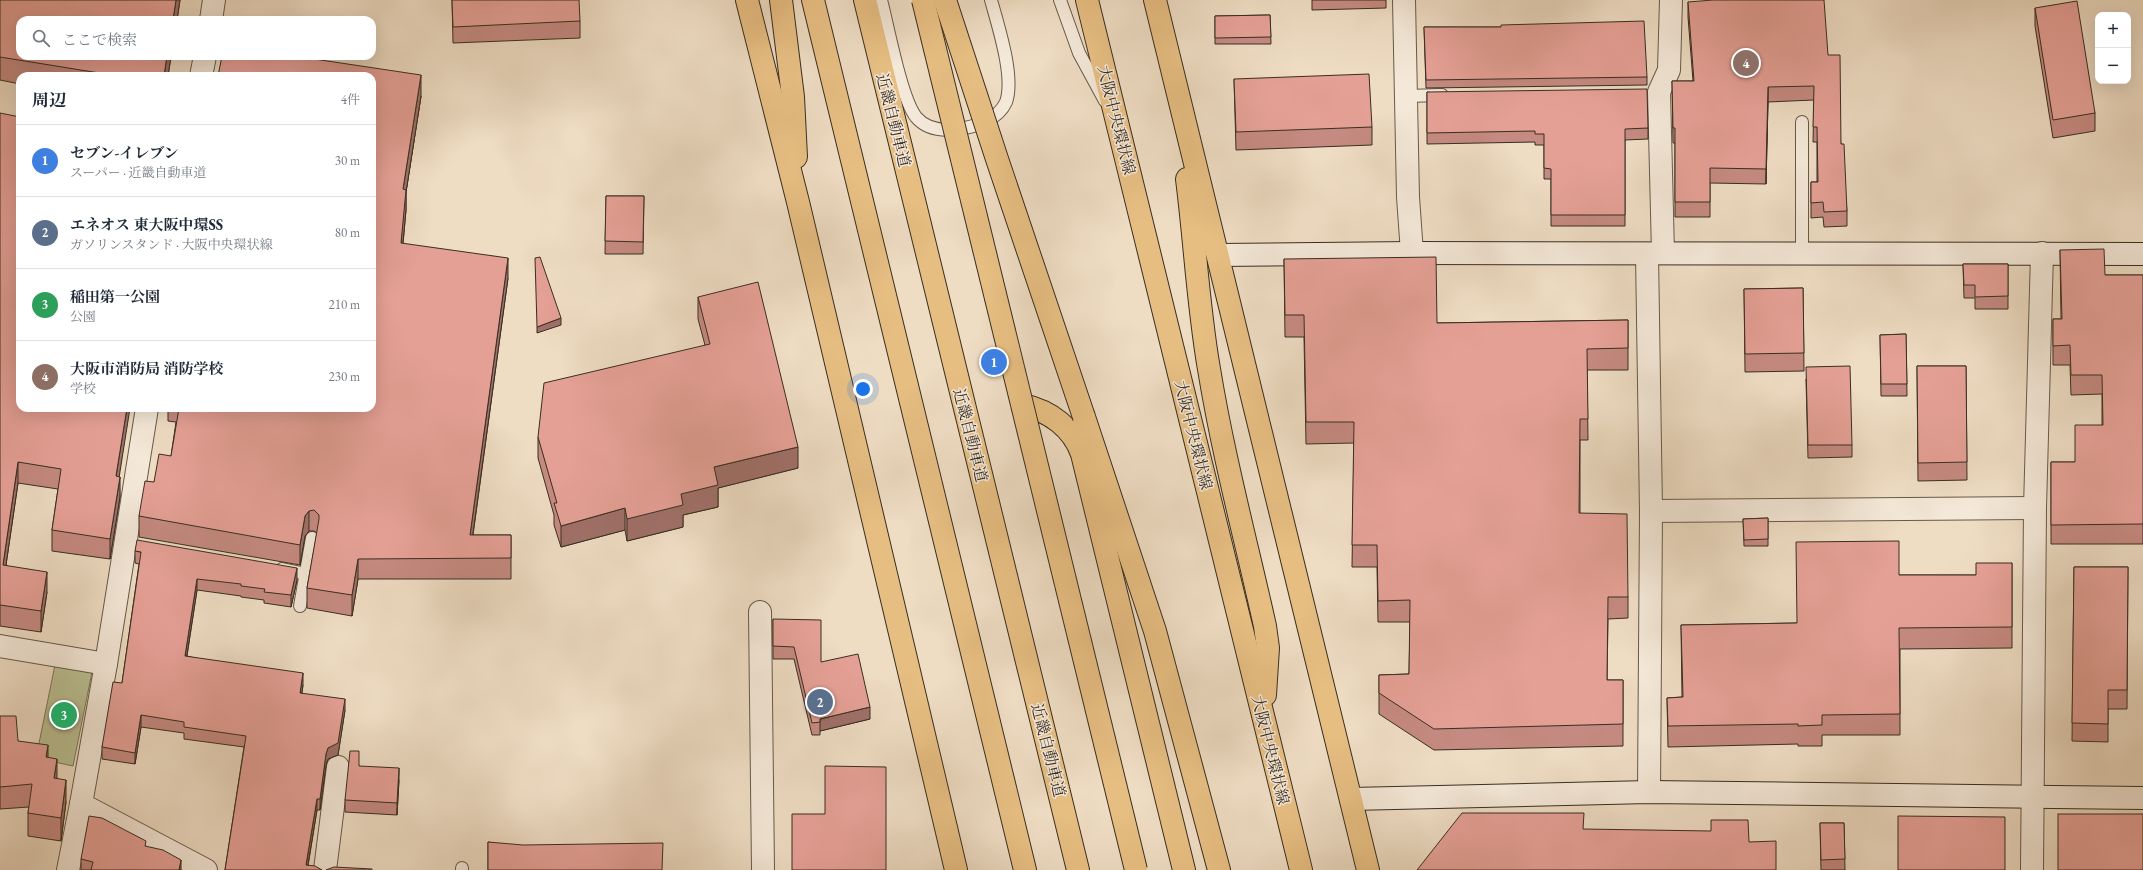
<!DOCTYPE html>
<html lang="ja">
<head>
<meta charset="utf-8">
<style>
  :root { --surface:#fff; --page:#f6f6f7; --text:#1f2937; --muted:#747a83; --line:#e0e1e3; --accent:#0f766e }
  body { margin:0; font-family:"EB Garamond","Noto Serif JP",serif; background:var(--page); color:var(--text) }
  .controls { position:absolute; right:12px; top:12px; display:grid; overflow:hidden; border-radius:8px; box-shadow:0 4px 16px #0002 }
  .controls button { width:36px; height:36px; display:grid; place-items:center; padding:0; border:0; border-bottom:1px solid var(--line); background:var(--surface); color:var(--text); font:20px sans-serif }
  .you { position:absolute; left:863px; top:389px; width:14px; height:14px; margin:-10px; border:3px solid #fff; border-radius:50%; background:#1a73e8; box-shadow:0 0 0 6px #1a73e833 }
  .badge { display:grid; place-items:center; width:26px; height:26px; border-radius:50%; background:var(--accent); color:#fff; font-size:13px; font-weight:700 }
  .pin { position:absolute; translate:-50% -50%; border:2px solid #fff; box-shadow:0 1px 4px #0006 }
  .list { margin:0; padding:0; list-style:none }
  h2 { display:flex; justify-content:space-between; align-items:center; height:52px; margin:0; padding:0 16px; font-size:17px }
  h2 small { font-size:13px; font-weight:400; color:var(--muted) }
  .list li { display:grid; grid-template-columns:26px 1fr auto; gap:12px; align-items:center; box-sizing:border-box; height:72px; padding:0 16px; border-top:1px solid var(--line) }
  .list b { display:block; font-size:15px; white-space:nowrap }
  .list p { margin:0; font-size:13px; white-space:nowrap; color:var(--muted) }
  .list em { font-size:13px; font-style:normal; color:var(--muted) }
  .icon { flex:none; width:22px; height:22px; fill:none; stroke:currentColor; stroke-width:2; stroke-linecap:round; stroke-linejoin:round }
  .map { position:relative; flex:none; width:2143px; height:870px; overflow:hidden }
  .search { position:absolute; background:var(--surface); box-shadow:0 4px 16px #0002; left:16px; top:16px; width:360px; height:44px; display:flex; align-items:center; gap:10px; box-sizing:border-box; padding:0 14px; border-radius:12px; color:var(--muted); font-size:15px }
  .panel { position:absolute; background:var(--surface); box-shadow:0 4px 16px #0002; left:16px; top:72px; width:360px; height:340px; border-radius:12px }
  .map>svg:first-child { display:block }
  .green { fill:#bac093; stroke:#79775a }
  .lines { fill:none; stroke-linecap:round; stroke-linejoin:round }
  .lane-casing { stroke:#665a4a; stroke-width:14 }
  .street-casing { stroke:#665a4a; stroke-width:24 }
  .secondary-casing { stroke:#382e22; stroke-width:24 }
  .primary-casing { stroke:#382e22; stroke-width:24 }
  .highway-casing { stroke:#382e22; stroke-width:24 }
  .lane { stroke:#f4e8d8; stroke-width:12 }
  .street { stroke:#f4e8d8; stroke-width:22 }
  .secondary { stroke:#f4e8d8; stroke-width:22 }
  .primary { stroke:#e7be82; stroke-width:22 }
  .highway { stroke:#e7be82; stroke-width:22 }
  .highway-bridge-casing { stroke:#382e22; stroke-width:24; stroke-linecap:butt }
  .highway-bridge { stroke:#e7be82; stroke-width:22 }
  .wall { fill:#c58a81; stroke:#382e22 }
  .shaded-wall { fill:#a07069; stroke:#382e22 }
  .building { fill:#e5a096; stroke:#382e22 }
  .labels { text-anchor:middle; stroke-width:3; stroke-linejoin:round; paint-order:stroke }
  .street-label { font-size:16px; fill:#382e22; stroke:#f4e8d8 }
</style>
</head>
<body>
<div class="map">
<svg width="2143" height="870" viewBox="0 0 2143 870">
  <rect width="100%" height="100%" fill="#eedcc3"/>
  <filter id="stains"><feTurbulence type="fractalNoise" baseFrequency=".005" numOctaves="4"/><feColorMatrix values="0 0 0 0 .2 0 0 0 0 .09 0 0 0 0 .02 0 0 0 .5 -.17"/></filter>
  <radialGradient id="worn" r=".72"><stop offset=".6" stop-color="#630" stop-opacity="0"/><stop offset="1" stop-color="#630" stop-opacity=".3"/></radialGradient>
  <!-- green -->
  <polygon class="green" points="55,665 92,672 73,766 36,758"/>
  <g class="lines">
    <defs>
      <g id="lane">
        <path d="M881 0C888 26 901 98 916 117 926 129 943 131 958 129 975 127 998 120 1006 102 1015 77 998 26 991 0"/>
        <polyline points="1060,0 1079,53 1105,101"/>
        <polyline points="1406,96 1442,95"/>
        <polyline points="1802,122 1802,253"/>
        <polyline points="282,569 306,574"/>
        <polyline points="300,606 312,538"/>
        <polyline points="462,868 462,870"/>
      </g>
      <g id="street">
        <polyline points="1404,0 1408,197 1412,253"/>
        <polyline points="211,20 214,0"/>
        <polyline points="201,76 205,56"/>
        <polyline points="1663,253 1659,92 1669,70 1671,0"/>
        <polyline points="1647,254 1651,511 1649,792"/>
        <polyline points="147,408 106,664 81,804 206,870"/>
        <polyline points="1651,511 2035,508"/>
        <polyline points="760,612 763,870"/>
        <polyline points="0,646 106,664"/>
        <polyline points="68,870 81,804"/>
        <polyline points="325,870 338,767"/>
        <polyline points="2032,870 2035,508 2042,253"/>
      </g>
      <g id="secondary">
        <polyline points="1218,255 1412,253 2143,254"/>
        <polyline points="1351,799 1649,792 2143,798"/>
      </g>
      <g id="primary">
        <polyline points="747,0 798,202 956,870"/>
        <polyline points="781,0 793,97 796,157"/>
        <polyline points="813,0 1025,870"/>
        <polyline points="1087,0 1301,870"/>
        <polyline points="1155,0 1368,870"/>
        <path d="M1187 179C1195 242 1198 306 1209 369 1223 455 1246 541 1265 626L1268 648 1265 695"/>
      </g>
      <g id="highway">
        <polyline points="865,0 1078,870"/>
        <path d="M1023 405C1050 411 1073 428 1082 454L1184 870"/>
        <polyline points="1084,417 1155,631 1219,870"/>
      </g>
    </defs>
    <!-- lane casing -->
    <use href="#lane" class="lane-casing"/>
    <!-- street casing -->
    <use href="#street" class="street-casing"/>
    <!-- secondary casing -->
    <use href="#secondary" class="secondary-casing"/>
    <!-- primary casing -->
    <use href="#primary" class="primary-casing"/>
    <!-- highway casing -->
    <use href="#highway" class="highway-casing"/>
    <!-- lane -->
    <use href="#lane" class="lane"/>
    <!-- street -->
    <use href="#street" class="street"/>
    <!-- secondary -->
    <use href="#secondary" class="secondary"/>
    <!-- primary -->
    <use href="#primary" class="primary"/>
    <!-- highway -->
    <use href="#highway" class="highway"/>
    <defs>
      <g id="highway-bridge">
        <polyline points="923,0 1136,870"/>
        <polyline points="945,0 997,159 1084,417"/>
      </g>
    </defs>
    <!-- highway-bridge casing -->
    <use href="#highway-bridge" class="highway-bridge-casing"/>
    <!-- highway-bridge -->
    <use href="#highway-bridge" class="highway-bridge"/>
  </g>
  <!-- wall -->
  <g class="wall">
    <polygon points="0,0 180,0 177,20 20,20 20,56 171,56 168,76 20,76 20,84 0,80"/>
    <polygon points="452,0 580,21 580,38 453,43"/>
    <polygon points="1312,0 1386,0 1386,8 1312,10"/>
    <polygon points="1688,2 1828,55 1841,144 1847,211 1847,226 1824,227 1823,217 1811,218 1811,182 1817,182 1817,142 1813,142 1814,100 1768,102 1766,184 1710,183 1710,217 1675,217 1675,143 1673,143 1672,81 1693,81 1688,17"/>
    <polygon points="2035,8 2095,113 2095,131 2053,138 2035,26"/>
    <polygon points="1270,15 1271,44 1215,44 1215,16"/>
    <polygon points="1424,27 1501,27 1647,77 1647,85 1426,88"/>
    <polygon points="1234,79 1372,127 1372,145 1236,150"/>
    <polygon points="1427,92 1648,128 1648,139 1625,140 1625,226 1551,226 1551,179 1544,179 1544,145 1535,145 1535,142 1427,144"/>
    <polygon points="421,96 406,192 406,210 403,244 508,278 473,535 511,535 511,579 358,579 352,616 307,608 307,588 317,533 314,531 309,531 305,536 300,565 139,537 139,516 154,482 171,456 176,422 168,421 168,408 372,408"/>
    <polygon points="0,113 119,477 120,497 110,559 52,551 52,530 58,489 18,483 6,565 47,592 41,632 0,626"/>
    <polygon points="606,196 644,196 643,254 605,254"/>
    <polygon points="2060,250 2105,275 2143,275 2143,544 2051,544 2051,462 2075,462 2102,425 2102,394 2071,395 2070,365 2053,365 2053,319 2061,319"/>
    <polygon points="1284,259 1437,323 1628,320 1628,370 1587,370 1588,440 1580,440 1580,513 1628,597 1628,618 1608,619 1607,680 1623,680 1623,746 1434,750 1379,714 1379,675 1409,674 1410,622 1378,622 1377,567 1352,567 1354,443 1306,444 1304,337 1285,337"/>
    <polygon points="1963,264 2008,264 2008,309 1975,309 1975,298 1964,298"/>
    <polygon points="1803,288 1804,371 1745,372 1744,289"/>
    <polygon points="698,297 798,468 718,488 718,507 683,515 683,527 627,541 625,530 561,547 554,525 554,515 538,458 538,437 705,345 698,319"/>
    <polygon points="1906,334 1907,396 1881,396 1880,335"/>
    <polygon points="1917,366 1966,366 1967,480 1918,481"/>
    <polygon points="1806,379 1852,445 1852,457 1808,458"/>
    <polygon points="1768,518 1768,546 1744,546 1743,519"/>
    <polygon points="135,551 297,580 291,607 264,603 264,600 241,597 241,596 197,590 187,656 303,685 302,693 345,710 338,755 328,759 326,765 320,810 317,810 308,866 225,870 244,747 184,739 184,733 141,727 135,764 102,759 102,747 122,683 139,564 135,563"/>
    <polygon points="2012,563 2012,648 1900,649 1900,735 1822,735 1822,746 1798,746 1798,744 1668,747 1667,698 1682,697 1681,625 1797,623 1899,575 1976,575"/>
    <polygon points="2074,567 2128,567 2127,709 2108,709 2108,742 2072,741"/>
    <polygon points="773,619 821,662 870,719 820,731 820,735 812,735 794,659 773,659"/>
    <polygon points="0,716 18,741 48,757 57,779 66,802 61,841 28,836 28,813 29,807 0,809"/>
    <polygon points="359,766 399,780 397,815 345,812 345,800"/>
    <polygon points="1820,823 1844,823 1845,870 1821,870"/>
    <polygon points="488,842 662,870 488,870"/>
    <polygon points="146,846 181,870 81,870 81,859"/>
  </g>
  <!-- shaded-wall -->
  <g class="shaded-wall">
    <polygon points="176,0 180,0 177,20 173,20"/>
    <polygon points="167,56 171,56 168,76 164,76"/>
    <polygon points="421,75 421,96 406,192 406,210 401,264 401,243 403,189"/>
    <polygon points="1768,87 1768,102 1766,184 1766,169"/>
    <polygon points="508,258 508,278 470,555 470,535"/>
    <polygon points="561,318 561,325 537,333 537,327"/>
    <polygon points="127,408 130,408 116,497 116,476"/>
    <polygon points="798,447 798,468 718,488 718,507 683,515 683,527 627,541 627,519 681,494 714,467"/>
    <polygon points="18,462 18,483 3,585 3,565"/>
    <polygon points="120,477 120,497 110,559 110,539"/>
    <polygon points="625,508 625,530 561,547 561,526"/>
    <polygon points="309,511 309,531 305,536 300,565 300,545 305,516"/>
    <polygon points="358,559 358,579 352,616 352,595"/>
    <polygon points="297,568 297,580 291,607 291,595"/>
    <polygon points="47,572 47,592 41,632 41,611"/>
    <polygon points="197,579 197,590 185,667 185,656"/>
    <polygon points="303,673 303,685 300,704 300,693"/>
    <polygon points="345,699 345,710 338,755 328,759 326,765 320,810 320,799 326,754 328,748"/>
    <polygon points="870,707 870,719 820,731 820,719"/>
    <polygon points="141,715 141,727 135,764 135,753"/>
    <polygon points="48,745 48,768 46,757"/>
    <polygon points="57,759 57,781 54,778"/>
    <polygon points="399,768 399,780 397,815 397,803"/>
    <polygon points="66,780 66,802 61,841 61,818"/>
    <polygon points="317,799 317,810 307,870 306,865"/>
    <polygon points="181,860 181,870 179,870"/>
  </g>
  <!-- building -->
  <g class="building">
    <polygon points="0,0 176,0 173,20 20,20 20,56 167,56 164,76 118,76 0,57"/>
    <polygon points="452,0 579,0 580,21 453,27"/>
    <polygon points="1713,0 1824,0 1828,55 1840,55 1841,144 1844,144 1847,211 1824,212 1823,202 1811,203 1811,182 1818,182 1817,127 1813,127 1814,86 1768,87 1766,169 1710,168 1710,202 1675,202 1675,128 1673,128 1672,81 1694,81 1688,2"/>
    <polygon points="2077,1 2095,113 2053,120 2035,8"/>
    <polygon points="1270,15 1271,37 1215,38 1215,16"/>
    <polygon points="1644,21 1647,77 1426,80 1424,27 1501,27 1501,25"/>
    <polygon points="222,56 294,56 421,75 403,189 406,190 401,243 508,258 470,535 511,535 511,558 358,559 352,595 307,588 319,519 319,515 314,510 309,511 305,516 300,545 139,516 145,481 154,482 159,454 171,456 179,408 372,408 372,76 218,76"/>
    <polygon points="1369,74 1372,127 1236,132 1234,79"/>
    <polygon points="1647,89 1648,128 1625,129 1625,215 1551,215 1551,169 1544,168 1544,134 1535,134 1535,131 1427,133 1427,92"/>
    <polygon points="0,113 20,117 20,408 127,408 116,476 120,477 110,539 52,530 61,469 18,462 3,565 47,572 41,611 0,605"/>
    <polygon points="606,196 644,196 643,242 605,241"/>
    <polygon points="2104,249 2105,275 2143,275 2143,524 2051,525 2051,462 2075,462 2075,425 2103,425 2102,375 2071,375 2070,345 2053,346 2053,319 2062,319 2060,250"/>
    <polygon points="540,257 561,318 537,327 535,258"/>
    <polygon points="1436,257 1437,323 1628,320 1628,348 1587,349 1588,419 1580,419 1579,513 1627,514 1628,597 1608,597 1607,680 1623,680 1623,724 1434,729 1379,693 1379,675 1409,674 1410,600 1378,601 1377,545 1352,545 1354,422 1306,422 1304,315 1285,315 1284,259"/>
    <polygon points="1963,264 2008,264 2008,296 1975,297 1975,285 1964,285"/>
    <polygon points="758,282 798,447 714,467 718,485 681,494 683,505 627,519 625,508 561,526 554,503 557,503 538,437 544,383 710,344 698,297"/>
    <polygon points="1803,288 1804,353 1745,354 1744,289"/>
    <polygon points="1906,334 1907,384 1881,384 1880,335"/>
    <polygon points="1850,366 1852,445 1808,445 1806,367"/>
    <polygon points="1917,366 1966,366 1967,462 1918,463"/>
    <polygon points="1768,518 1768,539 1744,540 1743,519"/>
    <polygon points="137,540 297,568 291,595 264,592 265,589 241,586 241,584 197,579 185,656 303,673 300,693 345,699 338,743 328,748 326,754 320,799 317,799 306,865 315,866 322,870 225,870 246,736 184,727 184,722 141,715 135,753 102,747 113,682 122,683 141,552 135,551"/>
    <polygon points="1899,541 1899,575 1976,575 1976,563 2012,563 2012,627 1899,628 1900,714 1822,715 1822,725 1798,726 1798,724 1668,726 1667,698 1683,697 1681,625 1797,623 1796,542"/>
    <polygon points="2074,567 2128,567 2127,690 2108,690 2108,724 2072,723"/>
    <polygon points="773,619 821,620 821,662 858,654 870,707 820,719 820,722 812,723 794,647 773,646"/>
    <polygon points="0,716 16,716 18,741 48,745 46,757 57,759 54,778 66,780 61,818 28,813 32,784 0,787"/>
    <polygon points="350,751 359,751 359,766 399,768 397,803 345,800"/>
    <polygon points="825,766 886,767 886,870 792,870 792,814 825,814"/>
    <polygon points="1462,813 1584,813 1583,829 1711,831 1711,820 1748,820 1749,842 1776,841 1776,870 1417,870"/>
    <rect x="2058" y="814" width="85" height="56"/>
    <polygon points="89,816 102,818 146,841 145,846 163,850 181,860 179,870 91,870 93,862 81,859"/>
    <polygon points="1898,816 2005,817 2005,870 1898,870"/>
    <polygon points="1820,823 1844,823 1845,859 1821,860"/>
    <polygon points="488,842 523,845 663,843 662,870 488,870"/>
    <polygon points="334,867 372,869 372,870 326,870"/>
  </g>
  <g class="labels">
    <!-- street labels -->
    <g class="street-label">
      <text transform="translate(894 120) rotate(76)" y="6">近畿自動車道</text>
      <text transform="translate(1117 120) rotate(76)" y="6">大阪中央環状線</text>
      <text transform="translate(971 435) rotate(76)" y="6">近畿自動車道</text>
      <text transform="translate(1194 435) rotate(76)" y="6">大阪中央環状線</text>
      <text transform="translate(1049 750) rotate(76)" y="6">近畿自動車道</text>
      <text transform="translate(1271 750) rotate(76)" y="6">大阪中央環状線</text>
    </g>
  </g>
  <rect width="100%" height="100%" filter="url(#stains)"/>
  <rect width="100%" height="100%" fill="url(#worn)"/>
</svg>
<div class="controls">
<button>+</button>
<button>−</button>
</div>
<div class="you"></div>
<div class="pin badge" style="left:994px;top:362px;background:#3f7fe0">1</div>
<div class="pin badge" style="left:820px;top:702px;background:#5c6f8a">2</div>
<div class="pin badge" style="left:64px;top:715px;background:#2e9e5b">3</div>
<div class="pin badge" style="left:1746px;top:63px;background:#8d6e63">4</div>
<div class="search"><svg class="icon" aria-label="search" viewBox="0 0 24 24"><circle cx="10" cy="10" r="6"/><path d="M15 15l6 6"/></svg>ここで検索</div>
<section class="panel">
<h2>周辺<small>4件</small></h2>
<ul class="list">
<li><span class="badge" style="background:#3f7fe0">1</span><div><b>セブン-イレブン</b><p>スーパー · 近畿自動車道</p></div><em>30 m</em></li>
<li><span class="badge" style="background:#5c6f8a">2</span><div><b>エネオス 東大阪中環SS</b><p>ガソリンスタンド · 大阪中央環状線</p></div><em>80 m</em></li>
<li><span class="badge" style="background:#2e9e5b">3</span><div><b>稲田第一公園</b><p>公園</p></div><em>210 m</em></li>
<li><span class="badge" style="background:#8d6e63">4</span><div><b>大阪市消防局 消防学校</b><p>学校</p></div><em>230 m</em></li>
</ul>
</section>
</div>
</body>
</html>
